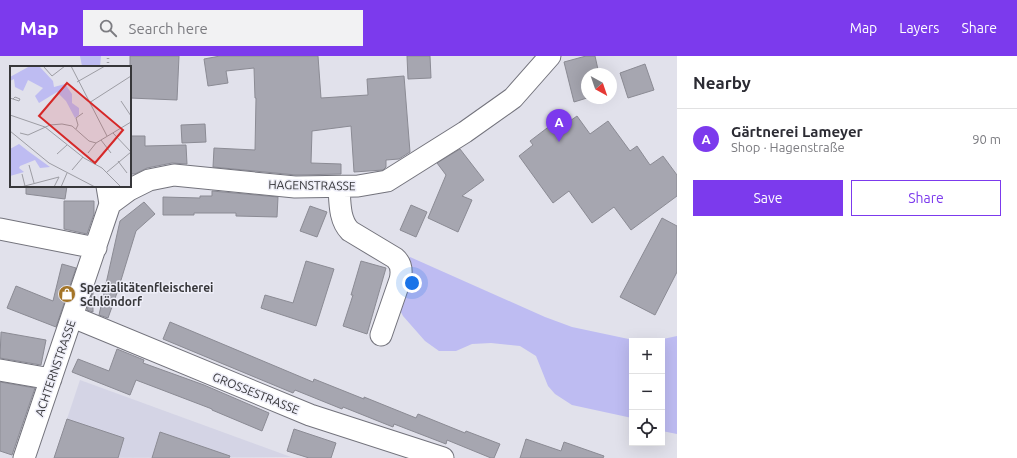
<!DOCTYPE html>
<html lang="en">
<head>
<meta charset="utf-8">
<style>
  body { margin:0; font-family:Ubuntu,sans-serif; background:#f2f2f3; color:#2b2b33 }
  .controls { position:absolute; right:12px; bottom:12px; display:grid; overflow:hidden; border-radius:0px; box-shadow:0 4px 16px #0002 }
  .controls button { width:36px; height:36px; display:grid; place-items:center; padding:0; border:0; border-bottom:1px solid #e1e1e2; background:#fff; color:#2b2b33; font:20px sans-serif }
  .compass { position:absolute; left:581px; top:12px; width:36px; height:36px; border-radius:50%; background:#fff; box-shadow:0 4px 16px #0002; rotate:140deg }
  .you { position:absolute; left:412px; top:227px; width:14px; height:14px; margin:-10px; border:3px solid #fff; border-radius:50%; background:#1a73e8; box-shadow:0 0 0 6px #1a73e833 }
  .badge { display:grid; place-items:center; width:26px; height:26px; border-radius:50%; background:#7c3aed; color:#fff; font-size:13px; font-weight:700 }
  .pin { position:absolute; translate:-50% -33px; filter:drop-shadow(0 1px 2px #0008) }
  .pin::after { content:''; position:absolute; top:21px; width:14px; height:12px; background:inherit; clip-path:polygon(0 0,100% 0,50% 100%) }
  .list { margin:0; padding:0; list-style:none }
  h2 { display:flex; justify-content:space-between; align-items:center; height:52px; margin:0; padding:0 16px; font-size:17px }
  h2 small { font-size:13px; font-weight:400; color:#7c7c81 }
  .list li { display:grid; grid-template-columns:26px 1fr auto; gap:12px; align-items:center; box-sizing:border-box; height:60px; padding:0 16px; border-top:1px solid #e1e1e2 }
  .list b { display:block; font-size:15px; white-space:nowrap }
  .list p { margin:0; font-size:13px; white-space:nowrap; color:#7c7c81 }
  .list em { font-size:13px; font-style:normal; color:#7c7c81 }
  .actions { display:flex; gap:8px; padding:12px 16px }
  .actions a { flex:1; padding:9px 0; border:1px solid #7c3aed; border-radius:0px; text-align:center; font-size:14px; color:#7c3aed }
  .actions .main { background:#7c3aed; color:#fff }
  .icon { flex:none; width:22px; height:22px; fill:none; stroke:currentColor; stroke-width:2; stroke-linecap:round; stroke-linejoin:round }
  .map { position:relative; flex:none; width:677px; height:402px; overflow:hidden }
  header { display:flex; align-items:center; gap:24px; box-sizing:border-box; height:56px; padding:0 20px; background:#7c3aed; color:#fff }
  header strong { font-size:19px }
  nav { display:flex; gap:22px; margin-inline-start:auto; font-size:14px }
  .search { width:280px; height:36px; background:#f2f2f3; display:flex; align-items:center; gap:10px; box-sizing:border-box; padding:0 14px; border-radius:0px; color:#7c7c81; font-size:15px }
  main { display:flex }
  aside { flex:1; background:#fff }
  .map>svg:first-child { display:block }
  .built { fill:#d4d4e5 }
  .green { fill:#bebcf2 }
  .building { fill:#a6a6b0; stroke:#8b8b94 }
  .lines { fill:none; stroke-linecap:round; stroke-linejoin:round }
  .minor-casing { stroke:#73737c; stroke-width:23 }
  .path { stroke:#9e9ea5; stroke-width:2.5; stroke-dasharray:1 3; stroke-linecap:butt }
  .minor { stroke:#fff; stroke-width:21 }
  .labels { text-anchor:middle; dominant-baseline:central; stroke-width:3; stroke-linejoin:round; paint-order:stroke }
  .street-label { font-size:12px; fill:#37373a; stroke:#eeeef8 }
  .poi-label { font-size:12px; font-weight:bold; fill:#37373a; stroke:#eeeef8; text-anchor:start }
  .inset-road { fill:none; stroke:#9d9da4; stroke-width:1 }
  .view { fill:#d62828; fill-opacity:0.15; stroke:#d62828; stroke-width:2 }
  .inset-edge { fill:none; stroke:#37373a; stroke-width:2 }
</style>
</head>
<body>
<header>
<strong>Map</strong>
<div class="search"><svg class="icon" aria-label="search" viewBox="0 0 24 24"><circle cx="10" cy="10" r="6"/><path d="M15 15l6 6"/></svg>Search here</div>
<nav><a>Map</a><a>Layers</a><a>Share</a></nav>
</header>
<main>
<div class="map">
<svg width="677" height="402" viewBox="0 0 677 402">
  <rect width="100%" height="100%" fill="#e1e1eb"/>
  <path class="built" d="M80,324l211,77 -237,1z"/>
  <path class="green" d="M80,0h21l-1,11 -18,-1z
    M410,201l135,60 27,10 66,14h-6v77l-60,-13 -17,-11 -7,-8 -12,-30 -16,-10 -29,-3 -19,1 -16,7h-17l-14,-10 -22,-25 -7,-14 5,-34z
    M677,280v98l-15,-3v-90h-8z"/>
  <path class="building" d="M130,0h49l-2,44 -47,-2z
    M220,0h98l3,42 47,-3 -1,-16 37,-3 6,76 -11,7 -13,1v7l-3,3 -29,2 -3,-46 -39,5 -1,32 30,1v10l-45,1 -83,-8 1,-19 41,2 1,-52h-1l-1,-30 -28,3 2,12 -20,3 -4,-27z
    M407,0h23l1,22 -23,1z
    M586,0h9l4,18h-12v24l-13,4 -10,-40z
    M645,8l9,26 -26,8 -8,-25z
    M577,60l13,18 18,-13 22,30 7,-5 13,19 13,-9 14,19v21l-46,34 -17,-23 -22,16 -23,-32 -16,12 -34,-47 14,-11 -3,-4 25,-19 5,6z
    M205,68l1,18 -24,1 -1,-18z
    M130,80h15v10l41,-1 1,19 -15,-1 -25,5 -12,6h-5z
    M460,93l24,31 -22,16 10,4 -14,32 -30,-14 18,-43 -9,-12z
    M26,130h41l-2,13 -39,-5z
    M212,135l66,6 -1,20 -41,-1v-3h-42v2h-31v-18l37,1v-2h12z
    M64,145h30v13l-7,20 -23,-5z
    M144,146l11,12 -19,17 -18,59 -10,28 -9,-3 21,-94z
    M411,149l16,7 -11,25 -16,-7z
    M310,150l17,6 -10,25 -17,-6z
    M662,162l15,8v46l-22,43 -35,-18z
    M306,205l28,8 -18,57 -55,-18 4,-13 28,8z
    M361,205l25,7 -19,66 -24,-8 10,-31h-2z
    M62,208l14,4 -20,59 -49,-19 9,-22 37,15z
    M93,234v22l-6,-2z
    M170,266l143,60 1,-3 50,20v-2l52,21 2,-4 47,19 1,-2 34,13 -6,14h-3l-44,-18 -1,4 -52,-20 -1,3 -50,-20 -1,2 -47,-19 -2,3 -130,-54z
    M1,276l45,8 -5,25 -41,-7z
    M117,293l27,11 -1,3 61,22 65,28 -7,18 -50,-21v-1l-76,-29 -6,15 -58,-23 6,-13 31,12z
    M0,326l35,6 -23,67 -12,-4z
    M67,363l57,19 -6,20h-64z
    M294,373l42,14 -5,15h-22l-22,-7z
    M160,376l70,24 -1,2h-77z
    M526,383l35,12 3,-9 40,14 -1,2h-83z"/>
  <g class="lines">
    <g class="minor-casing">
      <path id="minor" d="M339,131c1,15 0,33 11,44l45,27c7,6 7,14 5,22l-19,55
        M110,148l19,-14 20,-10 25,-5 121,12 63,-1 29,-5 78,-49 48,-34 37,-42
        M0,173l96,19
        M73,261l237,98 133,43
        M0,314l51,9
        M24,402l86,-254 -3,-18"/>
    </g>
    <path class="path" d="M108,11v-11"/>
    <use href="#minor" class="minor"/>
  </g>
  <defs>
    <g id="shop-disc" transform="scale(0.9)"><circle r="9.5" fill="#a47528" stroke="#eeeef8"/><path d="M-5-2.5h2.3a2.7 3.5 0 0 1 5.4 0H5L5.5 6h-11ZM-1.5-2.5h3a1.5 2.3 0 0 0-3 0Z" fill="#fff"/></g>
  </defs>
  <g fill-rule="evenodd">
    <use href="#shop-disc" x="67" y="238"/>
  </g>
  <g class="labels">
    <g class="street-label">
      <text transform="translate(312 129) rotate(1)">HAGENSTRASSE</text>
      <text transform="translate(55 312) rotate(-71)">ACHTERNSTRASSE</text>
      <text transform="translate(256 337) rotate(22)">GROSSESTRASSE</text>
    </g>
    <g class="poi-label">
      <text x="80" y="231">Spezialitätenfleischerei<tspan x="80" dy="14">Schlöndorf</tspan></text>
    </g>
  </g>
  <g transform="translate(10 10)">
    <rect width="121" height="121" fill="#e1e1eb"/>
    <path d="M20,0h9l14,15 1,6 11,-3 7,10v9l7,5v7l-4,3 -9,-17 -9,-9 -18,11 -4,-7 8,-8 -15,-8 -5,11 -8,-4 -1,-8 -4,2v-4zM9,78l9,7 22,16 -10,1 -5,-8 -15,6 -1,2 5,4 -14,4v-27z" fill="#bebcf2"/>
    <path class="inset-road" d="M61,0l36,70M34,1l8,9 13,-10M67,16l28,-16M0,32l9,3 1,-2 -5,-2 -2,2M111,35l10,15M79,37l42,-27M0,49l35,12 39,31 18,10 19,19M66,63l2,-4 -2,-7 7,-5M0,65l39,32 46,24M10,67l8,2 22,-10 12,-1 10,2 17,15 7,2M103,67l18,19M91,74l10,13M78,87l8,-10 35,-21M47,88l10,-9M108,95l9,12M19,99l5,18M62,104l11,-13M97,106l24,-20M12,108l3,12M11,121l38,-10 -5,10M51,121l6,-14"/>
    <path class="view" d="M57,17l56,47 -28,33 -56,-47z"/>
    <rect width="121" height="121" class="inset-edge"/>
  </g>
</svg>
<div class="controls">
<button>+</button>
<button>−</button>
<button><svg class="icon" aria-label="locate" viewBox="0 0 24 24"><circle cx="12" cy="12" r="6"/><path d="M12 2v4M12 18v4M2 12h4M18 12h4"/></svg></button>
</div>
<svg class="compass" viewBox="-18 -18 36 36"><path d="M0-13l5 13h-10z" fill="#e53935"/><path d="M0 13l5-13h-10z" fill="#7c7c81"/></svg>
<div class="you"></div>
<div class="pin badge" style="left:559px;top:86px">A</div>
</div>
<aside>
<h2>Nearby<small></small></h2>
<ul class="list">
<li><span class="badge">A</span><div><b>Gärtnerei Lameyer</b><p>Shop · Hagenstraße</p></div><em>90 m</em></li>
</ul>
<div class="actions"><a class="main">Save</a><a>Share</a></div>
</aside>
</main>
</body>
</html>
